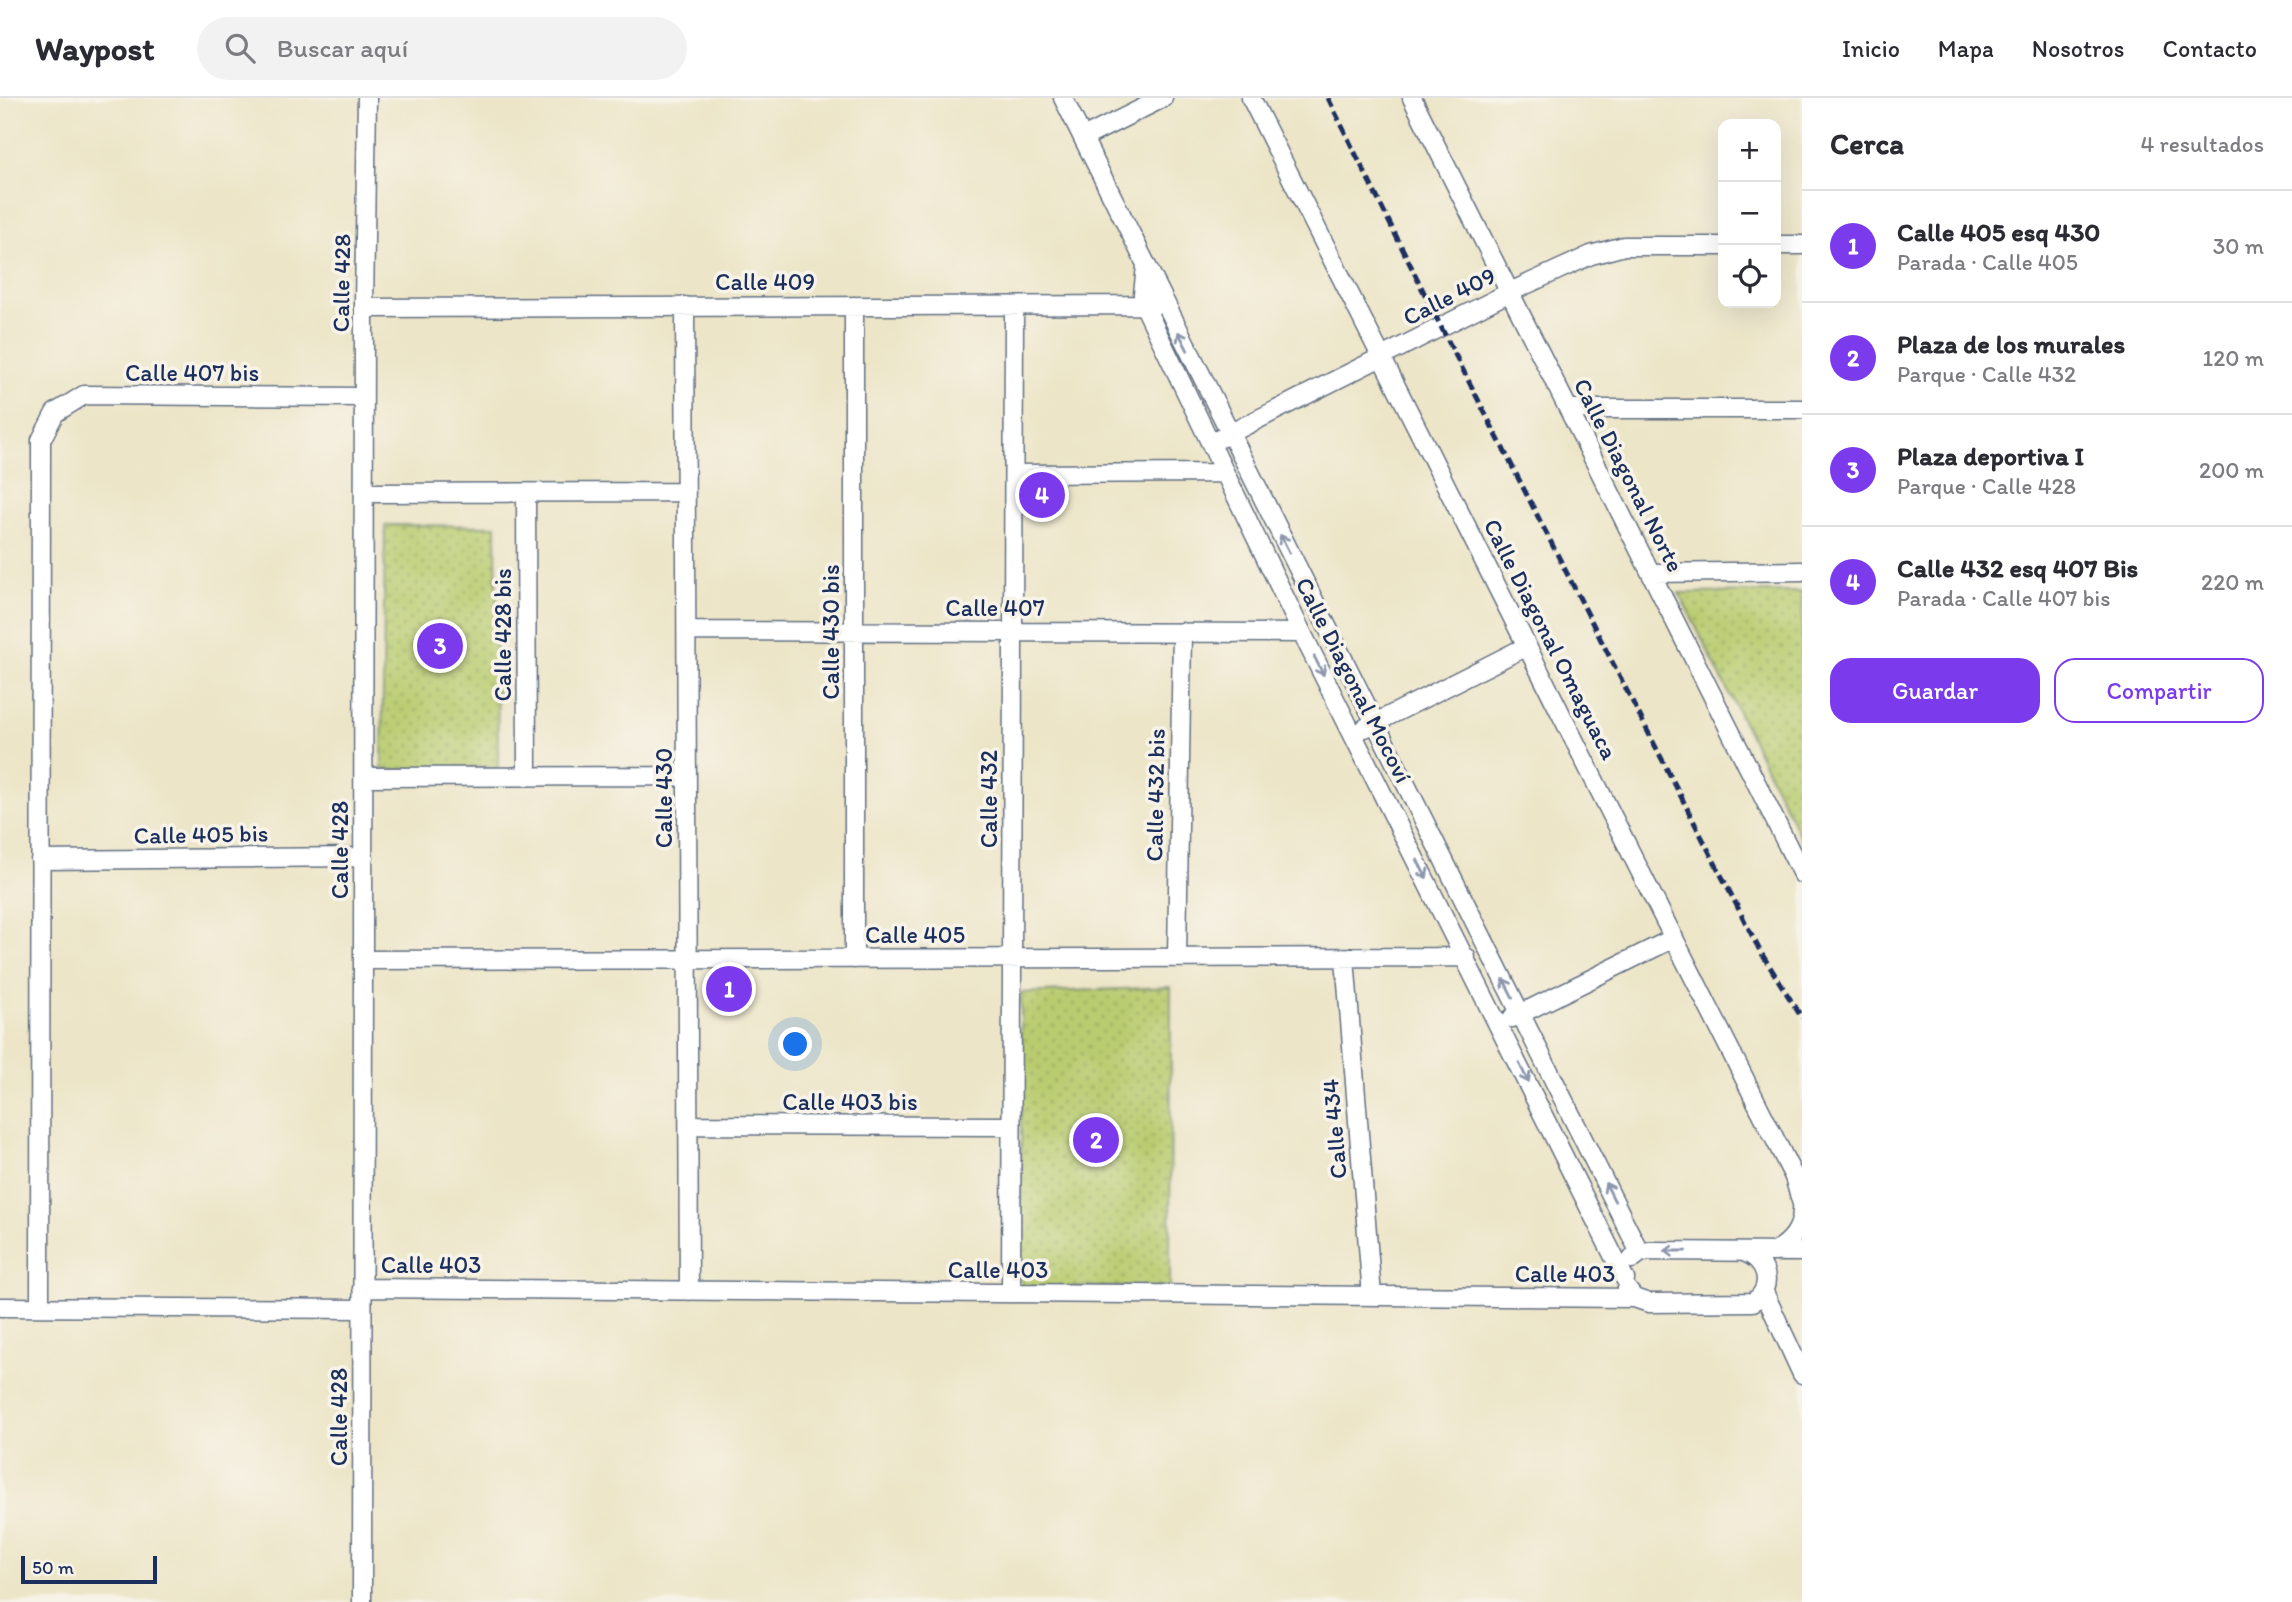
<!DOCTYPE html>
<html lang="es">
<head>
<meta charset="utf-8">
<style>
  body { margin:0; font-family:Itim,sans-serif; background:#f2f2f3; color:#2b2b33 }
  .controls { position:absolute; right:21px; top:21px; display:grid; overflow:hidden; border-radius:14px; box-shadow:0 7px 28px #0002 }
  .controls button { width:63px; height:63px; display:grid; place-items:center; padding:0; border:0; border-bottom:2px solid #e1e1e2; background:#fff; color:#2b2b33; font:35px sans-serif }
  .scale { position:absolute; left:21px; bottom:18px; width:136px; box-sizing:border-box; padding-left:7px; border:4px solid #1b2f5e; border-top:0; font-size:19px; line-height:24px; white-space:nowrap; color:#1b2f5e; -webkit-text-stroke:5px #f7f3e8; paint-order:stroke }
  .you { position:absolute; left:796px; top:947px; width:24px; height:24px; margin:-18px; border:5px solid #fff; border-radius:50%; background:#1a73e8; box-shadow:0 0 0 10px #1a73e833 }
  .badge { display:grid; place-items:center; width:46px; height:46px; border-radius:50%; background:#7c3aed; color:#fff; font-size:23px; font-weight:700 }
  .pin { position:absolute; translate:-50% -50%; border:4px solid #fff; box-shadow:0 2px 7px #0006 }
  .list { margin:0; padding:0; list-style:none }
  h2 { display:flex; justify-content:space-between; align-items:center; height:91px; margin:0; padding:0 28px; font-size:30px }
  h2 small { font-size:23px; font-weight:400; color:#7c7c81 }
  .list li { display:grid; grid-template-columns:46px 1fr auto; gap:21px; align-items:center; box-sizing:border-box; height:112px; padding:0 28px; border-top:2px solid #e1e1e2 }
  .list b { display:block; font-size:26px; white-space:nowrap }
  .list p { margin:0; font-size:23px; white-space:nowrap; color:#7c7c81 }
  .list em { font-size:23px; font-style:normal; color:#7c7c81 }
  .actions { display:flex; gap:14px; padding:21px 28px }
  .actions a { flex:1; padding:16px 0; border:2px solid #7c3aed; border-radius:21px; text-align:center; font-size:24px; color:#7c3aed }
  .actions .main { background:#7c3aed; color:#fff }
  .icon { flex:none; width:38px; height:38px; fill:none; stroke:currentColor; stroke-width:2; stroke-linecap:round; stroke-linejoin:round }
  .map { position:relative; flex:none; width:1802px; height:1504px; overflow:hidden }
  header { display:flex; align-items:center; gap:42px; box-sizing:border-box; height:98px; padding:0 35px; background:#fff; border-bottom:2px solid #e1e1e2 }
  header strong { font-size:33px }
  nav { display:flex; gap:38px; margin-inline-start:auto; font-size:24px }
  .search { width:490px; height:63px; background:#f2f2f3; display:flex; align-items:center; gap:18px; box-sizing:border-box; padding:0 24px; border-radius:38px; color:#7c7c81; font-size:26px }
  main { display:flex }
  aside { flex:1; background:#fff }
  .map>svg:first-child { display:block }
  .grass { fill:url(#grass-dots); stroke:#6a7e67; stroke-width:2 }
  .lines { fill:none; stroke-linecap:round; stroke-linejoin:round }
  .minor-casing { stroke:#646f83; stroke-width:21 }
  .minor { stroke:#fff; stroke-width:18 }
  .rail { stroke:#1b2f5e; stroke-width:5; stroke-dasharray:10 5; stroke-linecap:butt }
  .oneway { stroke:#8d97ae }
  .labels { text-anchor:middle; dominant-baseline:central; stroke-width:7; stroke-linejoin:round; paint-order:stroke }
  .street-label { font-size:24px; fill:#1b2f5e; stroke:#f7f3e8 }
</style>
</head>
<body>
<header>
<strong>Waypost</strong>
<div class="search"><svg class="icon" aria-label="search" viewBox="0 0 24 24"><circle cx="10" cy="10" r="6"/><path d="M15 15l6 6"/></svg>Buscar aquí</div>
<nav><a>Inicio</a><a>Mapa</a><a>Nosotros</a><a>Contacto</a></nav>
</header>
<main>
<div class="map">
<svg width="1802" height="1504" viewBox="0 0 1802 1504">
  <defs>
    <pattern id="grass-dots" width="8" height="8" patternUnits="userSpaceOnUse" patternTransform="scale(1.75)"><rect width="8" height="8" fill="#b9cc70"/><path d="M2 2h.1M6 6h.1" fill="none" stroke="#96a65f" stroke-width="1.8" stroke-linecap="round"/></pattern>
  </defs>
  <rect width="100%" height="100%" fill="#f7f3e8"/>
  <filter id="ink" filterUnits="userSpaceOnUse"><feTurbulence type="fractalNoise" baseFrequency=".0143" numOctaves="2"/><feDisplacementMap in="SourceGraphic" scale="14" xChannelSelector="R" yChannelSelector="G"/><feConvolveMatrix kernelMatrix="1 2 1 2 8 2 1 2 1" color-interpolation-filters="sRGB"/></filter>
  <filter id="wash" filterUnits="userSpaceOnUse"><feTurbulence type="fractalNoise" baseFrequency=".00686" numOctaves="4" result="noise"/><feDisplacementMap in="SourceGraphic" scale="28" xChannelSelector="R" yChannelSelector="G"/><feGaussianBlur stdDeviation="1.57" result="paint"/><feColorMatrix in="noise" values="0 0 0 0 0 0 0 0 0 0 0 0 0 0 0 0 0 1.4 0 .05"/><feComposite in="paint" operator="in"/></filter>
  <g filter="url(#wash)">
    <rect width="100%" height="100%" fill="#ece5c7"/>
    <path class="grass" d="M385,427l111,1 2,241 -116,3z
      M1802,494v248l-123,-247z
      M1171,889l-1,300h-149v-294z"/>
  </g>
  <g filter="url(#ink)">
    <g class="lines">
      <g class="minor-casing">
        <path id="minor" d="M1063,0l577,1155
          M1251,0l543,1079 8,27
          M1412,0l390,776
          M1083,40l80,-40
          M1776,147h26
          M1146,168l-3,28 1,11 158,328 323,646
          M685,208l4,985
          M364,210l791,-3
          M1569,311h233
          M1221,340l289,-146 81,-37 33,-9h99
          M1014,376l211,-1
          M364,395l322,-1
          M526,395l1,283
          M1651,475l151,-2
          M687,533l615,2
          M1365,630l162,-82
          M364,679l323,-1
          M40,762l324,-3
          M1177,860l5,-326
          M1345,860l27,338
          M854,861v-653
          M364,862l1102,-3
          M1512,920l162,-80
          M689,1027l322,1
          M1774,1154c18,-10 28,-23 28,-43
          M1632,1161l8,-6 9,-2 153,1
          M362,1190l1272,10
          M1627,1191l7,9 15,5 104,-1c22,-14 14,-44 -10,-50
          M1764,1194l38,82
          M1011,1195l3,-987
          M0,1209l362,2
          M40,1209l1,-867 14,-27 29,-18 280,2
          M362,1504l2,-1294 3,-210"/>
      </g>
      <use href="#minor" class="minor"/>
      <path class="rail" d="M1328,0l113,229 319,624 42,67"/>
    </g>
    <defs><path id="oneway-shaft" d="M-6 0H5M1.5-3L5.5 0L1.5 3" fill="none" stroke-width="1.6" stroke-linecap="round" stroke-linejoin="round" transform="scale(1.75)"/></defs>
    <g class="oneway">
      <use href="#oneway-shaft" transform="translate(1183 243) rotate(-117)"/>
      <use href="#oneway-shaft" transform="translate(1285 446) rotate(-117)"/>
      <use href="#oneway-shaft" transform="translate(1319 568) rotate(63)"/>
      <use href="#oneway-shaft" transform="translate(1422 771) rotate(63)"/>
      <use href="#oneway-shaft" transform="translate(1508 890) rotate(-117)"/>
      <use href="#oneway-shaft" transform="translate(1524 975) rotate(64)"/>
      <use href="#oneway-shaft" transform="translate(1610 1094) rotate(-117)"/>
      <use href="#oneway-shaft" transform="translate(1675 1153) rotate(-180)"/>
    </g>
  </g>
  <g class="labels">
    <g class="street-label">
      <text x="765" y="183">Calle 409</text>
      <text transform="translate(341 185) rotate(-89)">Calle 428</text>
      <text transform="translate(1449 198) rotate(-27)">Calle 409</text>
      <text x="192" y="274">Calle 407 bis</text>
      <text transform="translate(1629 377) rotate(63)">Calle Diagonal Norte</text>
      <text x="995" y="509">Calle 407</text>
      <text transform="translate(830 534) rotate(-90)">Calle 430 bis</text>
      <text transform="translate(502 537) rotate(-90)">Calle 428 bis</text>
      <text transform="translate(1551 541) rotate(63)">Calle Diagonal Omaguaca</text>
      <text transform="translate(1354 582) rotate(63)">Calle Diagonal Mocoví</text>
      <text transform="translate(1155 697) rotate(-89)">Calle 432 bis</text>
      <text transform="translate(663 700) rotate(-90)">Calle 430</text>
      <text transform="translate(988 701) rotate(-90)">Calle 432</text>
      <text transform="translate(201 736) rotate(-1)">Calle 405 bis</text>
      <text transform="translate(339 752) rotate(-90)">Calle 428</text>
      <text x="915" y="836">Calle 405</text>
      <text x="850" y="1003">Calle 403 bis</text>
      <text transform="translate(1334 1031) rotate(-95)">Calle 434</text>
      <text x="431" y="1166">Calle 403</text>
      <text x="998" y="1171">Calle 403</text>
      <text x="1565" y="1175">Calle 403</text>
      <text transform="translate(338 1319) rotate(-90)">Calle 428</text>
    </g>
  </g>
</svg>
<div class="controls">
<button>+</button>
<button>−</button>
<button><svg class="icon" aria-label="locate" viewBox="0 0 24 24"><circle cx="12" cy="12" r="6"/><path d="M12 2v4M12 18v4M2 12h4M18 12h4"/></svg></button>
</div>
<div class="scale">50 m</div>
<div class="you"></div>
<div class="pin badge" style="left:729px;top:891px">1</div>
<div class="pin badge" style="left:1096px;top:1042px">2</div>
<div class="pin badge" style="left:440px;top:548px">3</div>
<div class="pin badge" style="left:1042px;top:397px">4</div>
</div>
<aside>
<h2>Cerca<small>4 resultados</small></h2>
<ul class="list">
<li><span class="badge">1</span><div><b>Calle 405 esq 430</b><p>Parada · Calle 405</p></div><em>30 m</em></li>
<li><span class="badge">2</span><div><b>Plaza de los murales</b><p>Parque · Calle 432</p></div><em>120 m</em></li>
<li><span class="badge">3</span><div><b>Plaza deportiva I</b><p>Parque · Calle 428</p></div><em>200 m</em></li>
<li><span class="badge">4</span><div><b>Calle 432 esq 407 Bis</b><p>Parada · Calle 407 bis</p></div><em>220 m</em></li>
</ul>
<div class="actions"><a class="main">Guardar</a><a>Compartir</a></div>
</aside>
</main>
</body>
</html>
